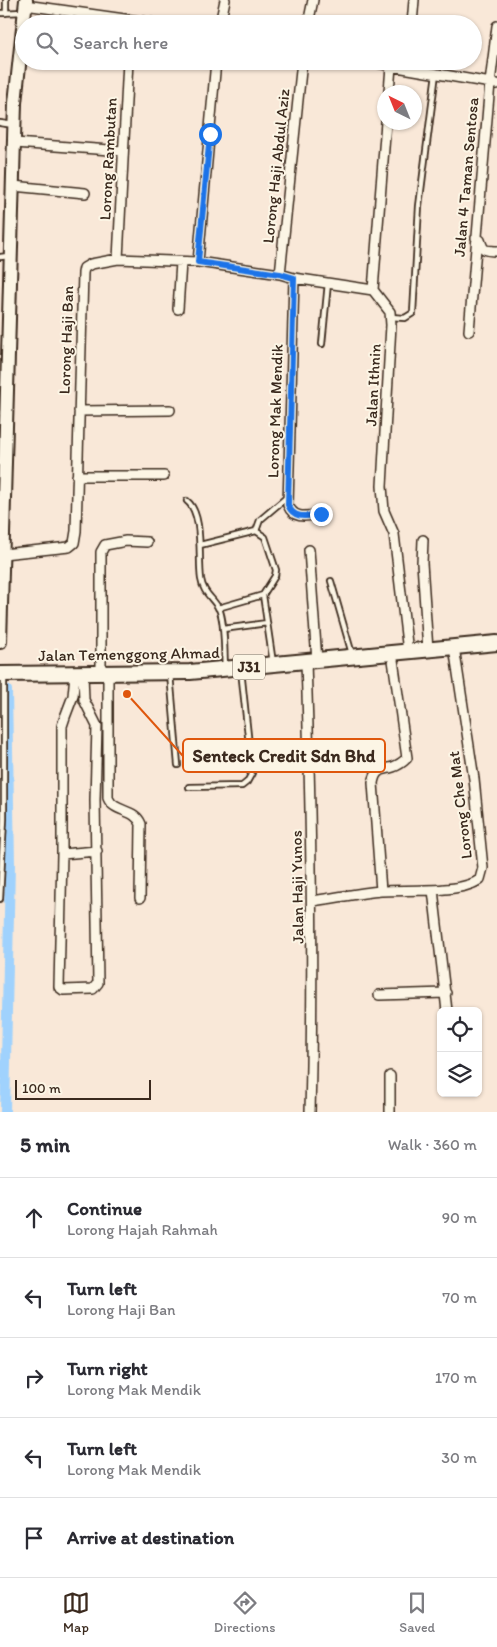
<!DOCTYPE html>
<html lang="en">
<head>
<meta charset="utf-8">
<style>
  body { margin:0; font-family:Itim,sans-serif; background:#f7f7f7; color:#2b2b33 }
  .controls { position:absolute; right:15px; bottom:15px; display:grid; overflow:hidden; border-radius:8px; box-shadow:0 1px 4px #0004 }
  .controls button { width:45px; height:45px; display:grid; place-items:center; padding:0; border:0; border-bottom:1px solid #e1e1e2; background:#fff; color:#2b2b33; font:25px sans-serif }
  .compass { position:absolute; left:377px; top:85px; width:45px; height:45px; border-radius:50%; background:#fff; box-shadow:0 1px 4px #0004; rotate:317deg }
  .scale { position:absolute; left:15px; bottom:12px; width:136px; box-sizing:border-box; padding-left:5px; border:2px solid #3b2a1e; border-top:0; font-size:14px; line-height:18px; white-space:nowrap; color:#3b2a1e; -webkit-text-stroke:4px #fcf5e5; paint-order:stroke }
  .stop { position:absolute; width:15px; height:15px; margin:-11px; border:4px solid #1a73e8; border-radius:50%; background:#fff }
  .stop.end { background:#1a73e8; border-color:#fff; box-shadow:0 1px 5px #0008 }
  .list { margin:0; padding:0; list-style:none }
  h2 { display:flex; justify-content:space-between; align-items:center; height:65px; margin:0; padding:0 20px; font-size:21px }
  h2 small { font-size:16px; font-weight:400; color:#7c7c81 }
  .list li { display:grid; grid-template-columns:32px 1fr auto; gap:15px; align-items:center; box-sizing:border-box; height:80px; padding:0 20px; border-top:1px solid #e1e1e2 }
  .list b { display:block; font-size:19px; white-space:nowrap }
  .list p { margin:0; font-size:16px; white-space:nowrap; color:#7c7c81 }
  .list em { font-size:16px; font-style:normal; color:#7c7c81 }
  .icon { flex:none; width:28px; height:28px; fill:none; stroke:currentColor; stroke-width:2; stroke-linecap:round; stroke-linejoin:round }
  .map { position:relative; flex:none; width:497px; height:1112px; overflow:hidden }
  .search { position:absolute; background:#fff; box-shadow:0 1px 4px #0004; left:15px; right:15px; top:15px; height:55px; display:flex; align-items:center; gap:12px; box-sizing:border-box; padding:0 18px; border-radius:28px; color:#7c7c81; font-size:19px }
  .sheet { height:465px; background:#fff }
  nav { display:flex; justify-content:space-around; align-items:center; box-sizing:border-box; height:70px; border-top:1px solid #e1e1e2; background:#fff; font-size:14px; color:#7c7c81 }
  nav a { display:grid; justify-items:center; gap:2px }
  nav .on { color:#3b2a1e }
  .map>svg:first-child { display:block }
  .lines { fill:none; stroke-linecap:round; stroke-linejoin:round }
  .canal { stroke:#a0d2fd; stroke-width:10 }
  .lane-casing { stroke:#3b2a1e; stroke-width:8 }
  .street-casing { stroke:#3b2a1e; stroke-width:12 }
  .secondary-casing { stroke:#3b2a1e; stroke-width:16 }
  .primary-casing { stroke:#3b2a1e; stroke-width:18 }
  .lane { stroke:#fcf5e5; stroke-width:4.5 }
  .street { stroke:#fcf5e5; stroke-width:9 }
  .secondary { stroke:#fcf5e5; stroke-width:12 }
  .primary { stroke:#fcf5e5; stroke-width:14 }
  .route { stroke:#1a73e8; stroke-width:6 }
  .labels { text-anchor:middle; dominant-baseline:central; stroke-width:4; stroke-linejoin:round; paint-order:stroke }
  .shield { fill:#fcf5e5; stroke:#75675a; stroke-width:1 }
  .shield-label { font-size:15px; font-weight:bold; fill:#3b2a1e }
  .street-label { font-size:16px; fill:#3b2a1e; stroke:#fcf5e5 }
  .leader { fill:none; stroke:#df570d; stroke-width:2 }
  .callout-dot { fill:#df570d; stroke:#fcf5e5; stroke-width:2 }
  .callout { fill:#fcf5e5; stroke:#df570d; stroke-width:2 }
  .callout-label { font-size:18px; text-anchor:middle; font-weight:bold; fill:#3b2a1e }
</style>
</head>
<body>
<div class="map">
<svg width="497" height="1112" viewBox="0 0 497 1112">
  <rect width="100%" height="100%" fill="#f9e8d8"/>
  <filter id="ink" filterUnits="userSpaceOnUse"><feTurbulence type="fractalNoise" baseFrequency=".02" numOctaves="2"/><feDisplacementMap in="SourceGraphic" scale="10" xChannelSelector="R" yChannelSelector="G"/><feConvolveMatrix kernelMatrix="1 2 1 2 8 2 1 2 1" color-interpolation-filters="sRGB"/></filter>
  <g filter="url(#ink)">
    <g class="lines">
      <path class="canal" d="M5,1112l5,-248 -3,-174"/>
      <g class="lane-casing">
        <path id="lane" d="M6,0v13
          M0,13l23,-1
          M0,123l14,2
          M0,257l9,-1
          M390,317l15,1 8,-5 6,-107 17,-133
          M322,344l6,-61
          M187,501c17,13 11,58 14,78 2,14 12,19 18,30 6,11 5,44 6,58
          M256,531l4,-11 27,-23
          M200,545l56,-14 9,6 11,33 -1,6 -12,19 -45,13
          M331,581l21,73
          M263,595l10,68
          M223,629l44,-6
          M170,674l8,91
          M189,787l53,-1 5,-4 5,-9 -11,-103
          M0,899l4,-80v-144"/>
      </g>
      <g class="street-casing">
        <path id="street" d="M25,5l135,19
          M220,24l5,-24
          M308,24l5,-24
          M412,24l2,-24
          M368,61l23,5 -2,26
          M391,66l106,18
          M386,122l-13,168 17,22 1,13 -9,161 2,25 10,23 14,118
          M15,143l108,8
          M13,186l72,7
          M476,238l4,2c4,12 4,10 17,11
          M118,259l10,-198
          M198,262l18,-201
          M280,274l22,-213
          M294,278l-6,227c6,15 19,11 33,9
          M178,309l3,-47
          M469,331l21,-248 7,-57
          M79,411l91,-1
          M77,476h87
          M423,540l-1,23 6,87
          M309,550l8,111
          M3,554l66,-7 5,-4 2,-12 7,-258 1,-5 7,-4 27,-5 80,3 82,12 14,4 79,12
          M306,662c5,150 8,300 4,450
          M75,674l-2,22 -8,21 -3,9v128l-3,133 4,3 30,-1 5,-6 -3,-183 2,-74 -13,-26 -1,-26
          M101,674v-122l4,-7 21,-4 21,1
          M108,674v124c6,15 27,10 33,26l-1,74
          M62,854l35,-3
          M433,890l14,121
          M381,891l-8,-108c3,-15 8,-12 20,-16 6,-2 10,-5 14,-9l-15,-105
          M312,901c23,-3 46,-8 69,-10 24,-2 82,3 99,-12l3,-11 -9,-89 -20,-132
          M379,995l67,-2
          M390,1112v-36"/>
      </g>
      <g class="secondary-casing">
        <path id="secondary" d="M0,642l15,-539 11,-103"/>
      </g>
      <g class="primary-casing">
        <path id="primary" d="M0,674l190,-2 307,-29"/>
      </g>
      <use href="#lane" class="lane"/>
      <use href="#street" class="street"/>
      <use href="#secondary" class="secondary"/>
      <use href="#primary" class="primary"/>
    </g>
  </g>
  <g class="lines" filter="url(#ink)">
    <path class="route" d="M210,134l-12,128 82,12 14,4 -6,227c6,15 19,11 33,9"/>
  </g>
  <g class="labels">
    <rect class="shield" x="233" y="654.5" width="32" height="25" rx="4"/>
    <g class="shield-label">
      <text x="249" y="667">J31</text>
    </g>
    <g class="street-label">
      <text transform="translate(108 159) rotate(-87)">Lorong Rambutan</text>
      <text transform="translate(276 166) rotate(-84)">Lorong Haji Abdul Aziz</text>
      <text transform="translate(466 177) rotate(-85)">Jalan 4 Taman Sentosa</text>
      <text transform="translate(66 340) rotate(-88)">Lorong Haji Ban</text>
      <text transform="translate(373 385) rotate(-87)">Jalan Ithnin</text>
      <text transform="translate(275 411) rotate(-88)">Lorong Mak Mendik</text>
      <text transform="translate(129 654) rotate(-1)">Jalan Temenggong Ahmad</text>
      <text transform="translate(460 805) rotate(-97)">Lorong Che Mat</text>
      <text transform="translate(297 887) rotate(-91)">Jalan Haji Yunos</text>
    </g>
  </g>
  <path class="leader" d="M127 694L183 756"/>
  <circle class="callout-dot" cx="127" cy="694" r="5"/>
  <rect class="callout" x="183" y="739" width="202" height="33" rx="5"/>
  <g class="callout-label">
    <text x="284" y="762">Senteck Credit Sdn Bhd</text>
  </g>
</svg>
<div class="controls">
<button><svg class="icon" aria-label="locate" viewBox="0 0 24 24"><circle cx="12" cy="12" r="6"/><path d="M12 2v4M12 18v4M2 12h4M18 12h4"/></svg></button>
<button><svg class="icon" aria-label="layers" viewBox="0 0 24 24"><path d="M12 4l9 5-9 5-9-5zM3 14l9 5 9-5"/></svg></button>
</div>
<svg class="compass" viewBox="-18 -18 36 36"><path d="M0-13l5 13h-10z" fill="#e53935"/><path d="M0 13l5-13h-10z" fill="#7c7c81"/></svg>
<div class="scale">100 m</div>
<div class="stop" style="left:210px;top:134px"></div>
<div class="stop end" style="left:321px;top:514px"></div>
<div class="search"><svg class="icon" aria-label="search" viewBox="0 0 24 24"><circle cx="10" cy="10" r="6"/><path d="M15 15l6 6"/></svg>Search here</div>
</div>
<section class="sheet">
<h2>5 min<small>Walk · 360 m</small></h2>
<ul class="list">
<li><svg class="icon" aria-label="ahead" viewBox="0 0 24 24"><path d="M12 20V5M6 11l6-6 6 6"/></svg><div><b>Continue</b><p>Lorong Hajah Rahmah</p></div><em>90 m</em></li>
<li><svg class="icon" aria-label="left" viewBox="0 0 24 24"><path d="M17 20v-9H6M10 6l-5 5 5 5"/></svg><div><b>Turn left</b><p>Lorong Haji Ban</p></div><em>70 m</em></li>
<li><svg class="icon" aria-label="right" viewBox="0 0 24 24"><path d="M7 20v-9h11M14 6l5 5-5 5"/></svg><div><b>Turn right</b><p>Lorong Mak Mendik</p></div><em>170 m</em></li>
<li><svg class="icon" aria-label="left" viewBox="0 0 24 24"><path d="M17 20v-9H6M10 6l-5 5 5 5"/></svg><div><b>Turn left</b><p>Lorong Mak Mendik</p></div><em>30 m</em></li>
<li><svg class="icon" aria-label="arrive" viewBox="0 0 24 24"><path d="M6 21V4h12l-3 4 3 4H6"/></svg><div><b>Arrive at destination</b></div></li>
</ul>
</section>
<nav>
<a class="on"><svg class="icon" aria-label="map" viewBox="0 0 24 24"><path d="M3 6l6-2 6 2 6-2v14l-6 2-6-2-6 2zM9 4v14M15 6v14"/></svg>Map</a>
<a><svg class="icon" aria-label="directions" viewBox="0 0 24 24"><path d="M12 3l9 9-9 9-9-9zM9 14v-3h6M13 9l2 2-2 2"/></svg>Directions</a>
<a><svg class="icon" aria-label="saved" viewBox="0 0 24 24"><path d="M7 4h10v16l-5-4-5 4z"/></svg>Saved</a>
</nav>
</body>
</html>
